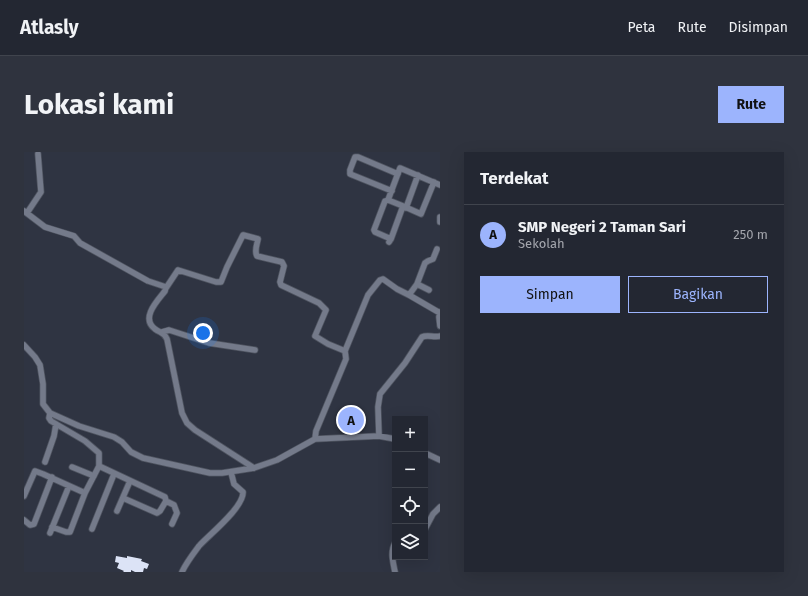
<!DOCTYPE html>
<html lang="id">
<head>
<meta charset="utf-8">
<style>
  body { margin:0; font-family:"Fira Sans",sans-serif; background:#2f333e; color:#f1f3f6 }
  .controls { position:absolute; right:12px; bottom:12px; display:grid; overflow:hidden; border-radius:0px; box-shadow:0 4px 16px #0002 }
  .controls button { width:36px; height:36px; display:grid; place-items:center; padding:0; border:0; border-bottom:1px solid #40444d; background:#232732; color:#f1f3f6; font:20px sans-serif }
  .you { position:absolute; left:179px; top:181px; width:14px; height:14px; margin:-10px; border:3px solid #fff; border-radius:50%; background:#1a73e8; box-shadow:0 0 0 6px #1a73e833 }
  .badge { display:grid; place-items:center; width:26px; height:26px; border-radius:50%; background:#9cb4fd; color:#111; font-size:13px; font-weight:700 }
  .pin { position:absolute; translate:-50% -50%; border:2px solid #fff; box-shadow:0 1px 4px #0006 }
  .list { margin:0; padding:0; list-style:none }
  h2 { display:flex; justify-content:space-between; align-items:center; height:52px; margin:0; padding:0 16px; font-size:17px }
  h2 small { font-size:13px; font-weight:400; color:#a3a5ac }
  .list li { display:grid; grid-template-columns:26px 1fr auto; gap:12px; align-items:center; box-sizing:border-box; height:60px; padding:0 16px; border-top:1px solid #40444d }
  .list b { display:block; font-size:15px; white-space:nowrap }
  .list p { margin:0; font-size:13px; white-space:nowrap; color:#a3a5ac }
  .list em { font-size:13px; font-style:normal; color:#a3a5ac }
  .actions { display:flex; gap:8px; padding:12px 16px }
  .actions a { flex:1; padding:9px 0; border:1px solid #9cb4fd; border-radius:0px; text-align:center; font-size:14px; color:#9cb4fd }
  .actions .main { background:#9cb4fd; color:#111 }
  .icon { flex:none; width:22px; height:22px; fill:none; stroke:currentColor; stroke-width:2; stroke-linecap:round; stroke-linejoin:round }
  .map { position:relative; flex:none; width:416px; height:420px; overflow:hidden; border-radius:0px }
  header { display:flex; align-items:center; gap:24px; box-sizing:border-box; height:56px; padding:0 20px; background:#232732; border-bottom:1px solid #40444d }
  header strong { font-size:19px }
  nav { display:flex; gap:22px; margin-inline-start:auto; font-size:14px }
  .intro { display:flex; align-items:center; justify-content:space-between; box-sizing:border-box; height:96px; padding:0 24px }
  h1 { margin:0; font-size:28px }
  .button { padding:10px 18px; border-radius:0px; background:#9cb4fd; color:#111; font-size:14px; font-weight:700 }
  main { display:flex; gap:24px; padding:0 24px }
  aside { flex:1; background:#232732; border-radius:0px; box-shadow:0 4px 16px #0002 }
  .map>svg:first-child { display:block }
  .building { fill:#dce3f6 }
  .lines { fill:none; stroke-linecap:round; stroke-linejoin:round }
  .minor-casing { stroke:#4f5460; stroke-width:7 }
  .minor { stroke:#747a8a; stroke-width:5.5 }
</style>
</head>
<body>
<header>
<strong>Atlasly</strong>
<nav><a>Peta</a><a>Rute</a><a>Disimpan</a></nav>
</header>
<div class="intro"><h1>Lokasi kami</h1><a class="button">Rute</a></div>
<main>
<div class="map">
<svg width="416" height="420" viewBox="0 0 416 420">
  <rect width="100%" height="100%" fill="#2f3442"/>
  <path class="building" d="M92,404l11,2v-2l15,3 -1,2 8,3 -2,5 -3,-1 -1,4h-8l-4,-2v2h-8l1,-1 -7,-3 2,-5 -4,-1z"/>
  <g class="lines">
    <g class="minor-casing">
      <path id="minor" d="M368,39l-42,-17v-4l5,-13h3l40,17
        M364,48l15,6 -12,33
        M379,54l18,8 13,-32
        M382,56l12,-33
        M0,59l21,16 29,9 6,7 68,38 18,6 -1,4c-7,9 -25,27 -10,38 5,4 9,3 12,10l15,74 5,10 8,7 59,38
        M3,61l14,-21 -3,-38
        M416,65v5
        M365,90l2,-3 -16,-7 -1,-2 11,-29 3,-1 12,-32 40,17
        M393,132l12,6
        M142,136l12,-18 38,12h5l6,-15 16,-32 15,4c-1,6 -4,12 -1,17l25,6 2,4 -4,16 1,3 38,18 7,7 -11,26 13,8 17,7
        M385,143l31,18
        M416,160l-1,5 1,9
        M138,180l7,-2 40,13 46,7
        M0,193l11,12 5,8 3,19v20l7,9 29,13 35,11 8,5 9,10 12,6 67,15h12l32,-5 23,-8 38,-21 64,-3 16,3
        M26,261l-1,5 2,3 34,20 14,12v13
        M355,284l-1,-29 2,-13 25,-31 17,-26c6,-3 12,1 18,-1
        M291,287l1,-8 30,-72 -1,-8 23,-56 12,-15 3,-1 14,10 12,6 8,-11 8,-21 3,-2 5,-2 4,-10
        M401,301l15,7
        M21,310l9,-26 2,-12
        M48,315l22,9
        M0,344l11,-25 8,3 42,19
        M99,346l34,15 3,-2 6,-10
        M93,359l13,-30
        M0,368l6,5 4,-1 18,-47
        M28,375l14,5h4l15,-39 14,-27 66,31 1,4 8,4 3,8 -5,11
        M68,377l22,-55
        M401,377l8,-15 7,-7
        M26,381l19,-47
        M371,391c-5,9 -2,19 0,29
        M158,420c4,-9 11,-18 17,-26 10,-11 45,-39 44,-54l-9,-8 -3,-12"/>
    </g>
    <use href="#minor" class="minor"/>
  </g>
</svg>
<div class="controls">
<button>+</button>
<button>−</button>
<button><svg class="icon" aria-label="locate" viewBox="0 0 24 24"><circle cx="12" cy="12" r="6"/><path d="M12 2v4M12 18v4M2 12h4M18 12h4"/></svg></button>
<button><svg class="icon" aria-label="layers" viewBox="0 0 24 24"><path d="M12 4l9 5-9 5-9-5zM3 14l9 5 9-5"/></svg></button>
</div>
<div class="you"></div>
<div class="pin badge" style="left:327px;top:268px">A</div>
</div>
<aside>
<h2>Terdekat<small></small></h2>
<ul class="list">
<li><span class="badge">A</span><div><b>SMP Negeri 2 Taman Sari</b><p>Sekolah</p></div><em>250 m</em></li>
</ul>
<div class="actions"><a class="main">Simpan</a><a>Bagikan</a></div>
</aside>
</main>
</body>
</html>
